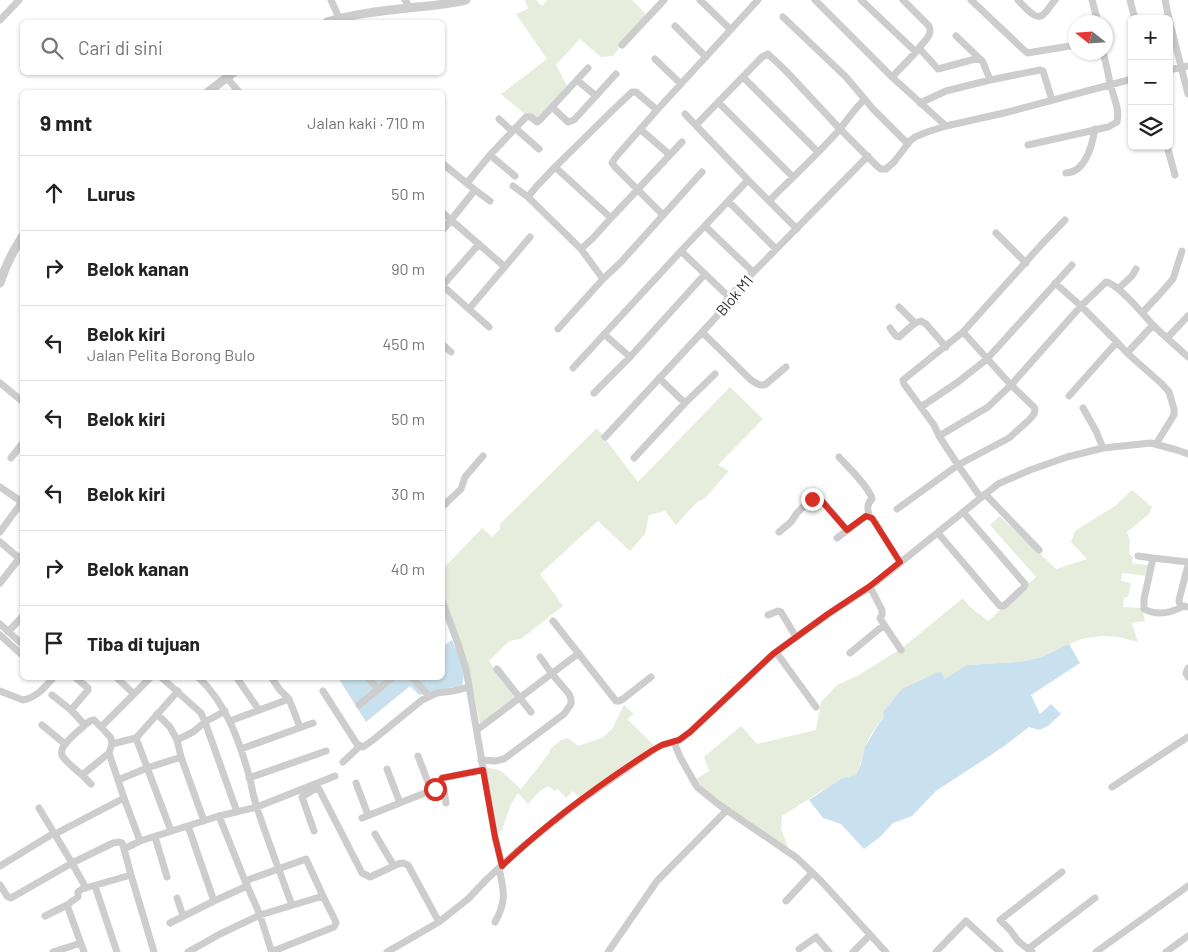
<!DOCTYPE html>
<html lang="id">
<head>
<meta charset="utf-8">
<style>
  body { margin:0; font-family:Barlow,sans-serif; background:#f2f2f2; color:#222 }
  .controls { position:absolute; right:15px; top:15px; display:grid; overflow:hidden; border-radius:8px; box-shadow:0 1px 4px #0004 }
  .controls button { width:45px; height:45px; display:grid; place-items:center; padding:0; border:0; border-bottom:1px solid #e0e0e0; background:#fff; color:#222; font:25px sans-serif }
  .compass { position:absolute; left:1068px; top:15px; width:45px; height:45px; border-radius:50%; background:#fff; box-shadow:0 1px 4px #0004; rotate:287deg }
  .stop { position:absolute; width:15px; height:15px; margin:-11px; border:4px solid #d93025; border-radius:50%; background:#fff }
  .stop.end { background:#d93025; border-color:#fff; box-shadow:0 1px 5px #0008 }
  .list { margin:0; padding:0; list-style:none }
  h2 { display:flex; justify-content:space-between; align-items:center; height:65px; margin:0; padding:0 20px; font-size:21px }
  h2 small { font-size:16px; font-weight:400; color:#767676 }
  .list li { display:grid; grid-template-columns:32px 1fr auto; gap:15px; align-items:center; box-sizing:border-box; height:75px; padding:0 20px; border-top:1px solid #e0e0e0 }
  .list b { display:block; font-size:19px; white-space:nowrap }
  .list p { margin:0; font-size:16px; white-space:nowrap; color:#767676 }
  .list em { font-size:16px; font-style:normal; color:#767676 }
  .icon { flex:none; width:28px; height:28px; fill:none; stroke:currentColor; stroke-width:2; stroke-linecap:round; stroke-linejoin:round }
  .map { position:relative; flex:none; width:1188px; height:952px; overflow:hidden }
  .search { position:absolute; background:#fff; box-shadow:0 1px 4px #0004; left:20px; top:20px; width:425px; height:55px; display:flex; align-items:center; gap:12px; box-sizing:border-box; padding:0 18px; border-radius:8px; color:#767676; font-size:19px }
  .panel { position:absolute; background:#fff; box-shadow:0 1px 4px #0004; left:20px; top:90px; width:425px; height:590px; border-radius:8px }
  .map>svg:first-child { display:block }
  .green { fill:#e6eddd }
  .water { fill:#c9e0ee }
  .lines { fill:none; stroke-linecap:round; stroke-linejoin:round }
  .minor { stroke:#cdcdcd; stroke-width:7 }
  .tertiary { stroke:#cdcdcd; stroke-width:9 }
  .route { stroke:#d93025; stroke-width:6 }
  .labels { text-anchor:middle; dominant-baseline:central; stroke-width:5; stroke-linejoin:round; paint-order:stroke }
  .street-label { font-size:15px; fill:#303030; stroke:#fff }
</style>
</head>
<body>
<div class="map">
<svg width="1188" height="952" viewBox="0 0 1188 952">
  <rect width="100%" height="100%" fill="#fff"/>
  <path class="green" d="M525,0h11l6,6 5,-6h85l14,14 -33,42 -12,1 -21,-18 -24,26 12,23 -31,36 -36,-30 46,-35 -31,-45 12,-5z
    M730,387l33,32 -45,46 11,6 -25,28 -7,3 -21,23 -11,-14 -16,4 -4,19 -15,17 -32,-30 -58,53 23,32 -42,33 -12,2 -20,20 26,37 -35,26 -8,-38 -29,-96 -1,-20 40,-42 10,9 8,-8v-5l97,-96 41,54z
    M1132,490l20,17 -3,7 -22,18 3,9 -1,13 4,3 -1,6 20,3 -4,10 -26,-3 -1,8 10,2 -3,14 -4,1 -1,9 19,1 3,13 -13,2 6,19 -19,-5 -17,-1 -21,3 -39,18 -22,5 -54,3 -21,14 -4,-8 -57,46c-6,7 -17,22 -19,31 -3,10 -4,16 -9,27l-14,3 -60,38 -1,13 10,26 -84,-60 -11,-16 13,-8 -5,-14 37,-31 16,18 59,-14 5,-28 16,-17 22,-10 43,-27 61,-50 6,8 19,15 48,-44 -46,-52 9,-9 26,23 31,30 31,-10 -16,-17 4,-11 40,-25z
    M624,705l10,9 -7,5 27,26 -75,52 -6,-6 -7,7 -8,-9 -3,2 -7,-5 -9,6 -11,12 -10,-11 -7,11 -9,26 -4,2 -12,-65 15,4 20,18 29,-37 -1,-2 12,-10 7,-2 10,8 24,-8 10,-9z"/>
  <path class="water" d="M452,640c6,12 15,31 10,45l-43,10 -9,-9 -44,36 -27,-43 1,-1h102l1,-32z
    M1069,644l11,19 -49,32 9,19 11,-10 10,10 -13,12 -9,4 -10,-3 -26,20 -67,44 -24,25 -19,7 -13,14 -16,12 -23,-25 -18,-6 -14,-18 33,-22 14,-3 5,-11 4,-17 13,-22 6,-8 -1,-5 19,-23 39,-18 4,8 21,-14 54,-3 22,-5z"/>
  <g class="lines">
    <path class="minor" d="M331,0l8,18
      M405,0l5,8
      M700,0l30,29
      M815,0l77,77 54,49
      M861,0l55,52 -24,25
      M903,0l26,26c4,9 -5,15 -10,22l19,21 41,-11 4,4 7,18
      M971,0l54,51 3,2 5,-1 43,-7
      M1018,0c5,5 16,19 23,16 6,-3 10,-12 14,-16
      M1092,0l6,22
      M1130,0l5,19
      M1165,0l4,19
      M783,17l63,60 27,32 35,35
      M1169,19l19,75
      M0,20l19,-20
      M675,26l31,31
      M956,36l23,22
      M622,45l42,-45
      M655,59l26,25
      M1169,70l19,-4
      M743,77l75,75
      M227,78l12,14
      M577,80l19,16
      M719,103l74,74
      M920,103l26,-12 44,-11 50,-10 3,1 9,29
      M552,107l16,15 6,-2 42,-46
      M657,110l-42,48 -3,5 3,4 48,48
      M685,114l63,66 49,49
      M499,119l13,12
      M696,125l66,-68 6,-3 17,16 55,59 38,38 3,2h5l8,-7 16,-21 5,-4 12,-5 19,-6 58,-13 128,-34
      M515,128l24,21
      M640,129l30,26
      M1028,145l80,-18 9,-5c3,-13 -4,-26 -7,-39 -2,-10 -4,-20 -7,-31
      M1167,146l8,29
      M490,155l25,21
      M442,163l33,27
      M555,167l-19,20 -8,10 53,52 22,30
      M1066,173c20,-1 26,-28 29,-44
      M467,183l23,-28 36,-38h5l6,5 3,-2 48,-52
      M513,186l15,11
      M490,201l-15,-11 -24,30 54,47
      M728,201l48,48
      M769,201c24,-24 49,-47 71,-72 8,-10 15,-21 25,-30
      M442,212l9,8 -9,11
      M611,218l71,-76
      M705,226l48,46
      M996,233l30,30
      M581,249l12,-11 18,-20 -56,-51 58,-57 19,-18h4l21,18 101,-110
      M681,251l48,46
      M1055,283l26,23 36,36 10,11 35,31 7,8 5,17v6l-18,29
      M442,285l47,42
      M443,285l36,-41
      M1118,289l14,-13 4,-7
      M899,307l16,16 6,-2 5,3 20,23
      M469,309l61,-72
      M1142,313l17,-18 14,-16 9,-28
      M890,328l6,8 3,1 16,-14
      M558,329l45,-50 18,-17 81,-90
      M702,332l49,48c5,3 9,7 15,4l20,-17
      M1167,338l21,-22
      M442,344l9,8
      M1127,353l26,-28
      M630,357l75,-83
      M573,368l108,-117 67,-71
      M0,383l22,18
      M594,393l36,-36 -26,-23
      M1069,396l48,-54
      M685,403l30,-29
      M921,407l37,-25 29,-23 85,-94
      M1083,408l13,23 7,17
      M939,436l49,-29 23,-22 70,-79 25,-24c11,1 38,33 46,42 12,12 24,22 36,33
      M605,437l112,-121 12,-19 139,-141
      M839,457c9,10 31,31 33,42 -6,5 -5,11 -2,18
      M11,458l11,-14
      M634,458l51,-55 -26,-25
      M0,487l19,13 1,3 -1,3 -19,26
      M985,494l54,56
      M981,498l-23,-33 -19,-29 -5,-11 -30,-41 -1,-4 60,-48 78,-87 24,-25
      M442,507l19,-18 4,-12 18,-21
      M897,509l61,-44 51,-27 21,-19 4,-5 1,-5 -1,-2 -23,-22 -48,-53
      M779,532l12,-10 6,-9 8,-8 7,-6 4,-1 7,4 24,28
      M938,533l62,73h3l3,-2 18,-17 1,-3 -62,-72
      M837,538l29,-22 7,3 27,44
      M0,542l20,17
      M1138,556l15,2 35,4
      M1153,558l-9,41v10c13,7 27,4 40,-3
      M0,583l22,-28
      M870,587l12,23v5l-2,3 1,2 20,30
      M442,600l16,44 8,25 29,168 7,29
      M1188,607c-5,-1 -9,-1 -9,-7l9,-35
      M768,615l10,-4 3,1 15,25
      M553,621l63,80h3l4,-2 28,-22
      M0,624l22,20
      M8,632l14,-15
      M0,635l22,20
      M776,652l40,55
      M850,653l34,-28
      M1188,668l-2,5 2,4
      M497,669l34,43
      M117,678l17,16
      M162,678l39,35 4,9 -12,10 -16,8 4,17 23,64
      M199,678c28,26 41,65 51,101 2,10 4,20 7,29 11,33 23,65 35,97
      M237,678l22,32
      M368,678l10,11
      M413,678l16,18
      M0,691l23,9c13,-2 22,-13 30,-22
      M323,691l34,53 6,3 10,-7 49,-40 15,-7 16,-2 16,-4
      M52,695l19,15 14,15 5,-4 4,-1 7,7 49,-49
      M289,699l11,28
      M359,705l33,-27
      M71,710l17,-20v-2l-12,-10
      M225,711l-20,11 32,90
      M157,714l13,13 7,13
      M230,721l59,-22 -10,-10 -7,-11
      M42,725l23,19
      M85,725c-6,6 -27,21 -23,30 3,7 15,15 20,20l27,-22 3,-9 -1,-6 -10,-11
      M477,730l102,-77
      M674,742l6,15 17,30 21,17 79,54 24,23 65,71
      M112,744l24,-6
      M241,749l72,-26
      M109,753l15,45 16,43
      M418,756l13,34
      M481,760l14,1 9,-2 60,-45 7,-10v-5l-2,-5 -17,-20 -12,-17
      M343,762l17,-16
      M387,769l13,34
      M82,775l9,9
      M249,778l77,-27
      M442,778l4,25
      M118,780l29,-12 34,-11
      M356,783l12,32
      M1112,787l76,-50
      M39,808l33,55 14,25
      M362,818l73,-29 7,-11 41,-8
      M188,826l26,75 33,-15
      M171,831l-35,-93 42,-47
      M314,831l-12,-34 11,-7 6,-1 43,84 8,4 28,-13 5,-1 5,2 31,57
      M55,834l69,-36
      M375,834l19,32
      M155,837l12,40
      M0,866l54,-33
      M245,881l61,-22 17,37
      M0,885l7,11 4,2 61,-35 41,-20 6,-1 3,1 2,6
      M95,886l22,66
      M177,898l6,18
      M786,901l26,-28
      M67,905l17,47
      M45,916l22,-11 11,-8v-5l4,-3 49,-14
      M495,922c12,-21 9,-31 4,-54
      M170,923l44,-22
      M799,949l17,-12 13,15
      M1028,949l67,-51
      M53,952l28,-9
      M154,952l-23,-77 -7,-26 16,-8 79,-25 38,-9 78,-31
      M188,952l32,-18 40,-19 63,-19 12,24 1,3 -2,4 -33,13 -25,10h-5l-11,-35 -15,-34 -26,-65
      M387,952l52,-30 29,-23 18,-19 30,-28 53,-43 84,-59 9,-5 17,-5 11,-8 83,-78 55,-40 42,-27 128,-103 32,-14 37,-13 36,-9 48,-5 26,7 11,4
      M608,952l49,-71 70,-71
      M853,952l17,-17
      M936,952l30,-31 34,31
      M1032,952l-14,-11 -8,-11 -10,-10 62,-48
      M1096,952l92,-66
      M1166,952l22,-16"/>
    <path class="tertiary" d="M327,22c26,-8 53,-11 81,-14 19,-2 39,-3 58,-8
      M208,92l26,-20
      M0,283c5,-16 13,-32 22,-46"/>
  </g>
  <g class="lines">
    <path class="route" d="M435,789l7,-11 41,-8 12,67 7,29c46,-44 98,-82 151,-116l9,-5 17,-5 11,-8 83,-78 55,-40 42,-28 30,-24 -28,-44 -6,-2 -19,14 -27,-31 -2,-1 -6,1"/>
  </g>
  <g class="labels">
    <g class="street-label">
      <text transform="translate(734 295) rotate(-50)">Blok M1</text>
    </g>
  </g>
</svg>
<div class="controls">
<button>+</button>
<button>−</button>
<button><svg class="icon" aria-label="layers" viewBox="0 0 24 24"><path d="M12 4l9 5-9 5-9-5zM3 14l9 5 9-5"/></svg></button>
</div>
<svg class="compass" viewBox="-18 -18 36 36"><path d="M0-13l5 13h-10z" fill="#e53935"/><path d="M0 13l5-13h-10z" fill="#767676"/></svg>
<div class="stop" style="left:435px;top:789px"></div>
<div class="stop end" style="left:812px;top:499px"></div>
<div class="search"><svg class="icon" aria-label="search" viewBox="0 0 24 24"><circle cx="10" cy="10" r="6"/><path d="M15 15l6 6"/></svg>Cari di sini</div>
<section class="panel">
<h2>9 mnt<small>Jalan kaki · 710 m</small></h2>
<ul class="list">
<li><svg class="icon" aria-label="ahead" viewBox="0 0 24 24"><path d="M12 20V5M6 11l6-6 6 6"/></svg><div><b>Lurus</b></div><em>50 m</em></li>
<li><svg class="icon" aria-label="right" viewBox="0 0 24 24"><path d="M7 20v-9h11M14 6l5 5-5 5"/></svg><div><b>Belok kanan</b></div><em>90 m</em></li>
<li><svg class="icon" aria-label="left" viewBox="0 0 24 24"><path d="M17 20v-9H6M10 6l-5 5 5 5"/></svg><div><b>Belok kiri</b><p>Jalan Pelita Borong Bulo</p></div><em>450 m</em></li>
<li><svg class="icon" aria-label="left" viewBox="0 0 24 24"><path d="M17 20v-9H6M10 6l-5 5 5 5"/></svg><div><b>Belok kiri</b></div><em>50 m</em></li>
<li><svg class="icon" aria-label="left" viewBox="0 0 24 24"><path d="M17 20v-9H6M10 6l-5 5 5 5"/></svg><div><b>Belok kiri</b></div><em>30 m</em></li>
<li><svg class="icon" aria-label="right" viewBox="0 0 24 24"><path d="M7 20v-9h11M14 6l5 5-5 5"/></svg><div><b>Belok kanan</b></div><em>40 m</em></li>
<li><svg class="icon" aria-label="arrive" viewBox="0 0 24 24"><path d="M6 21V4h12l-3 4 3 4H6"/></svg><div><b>Tiba di tujuan</b></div></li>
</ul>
</section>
</div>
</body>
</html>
